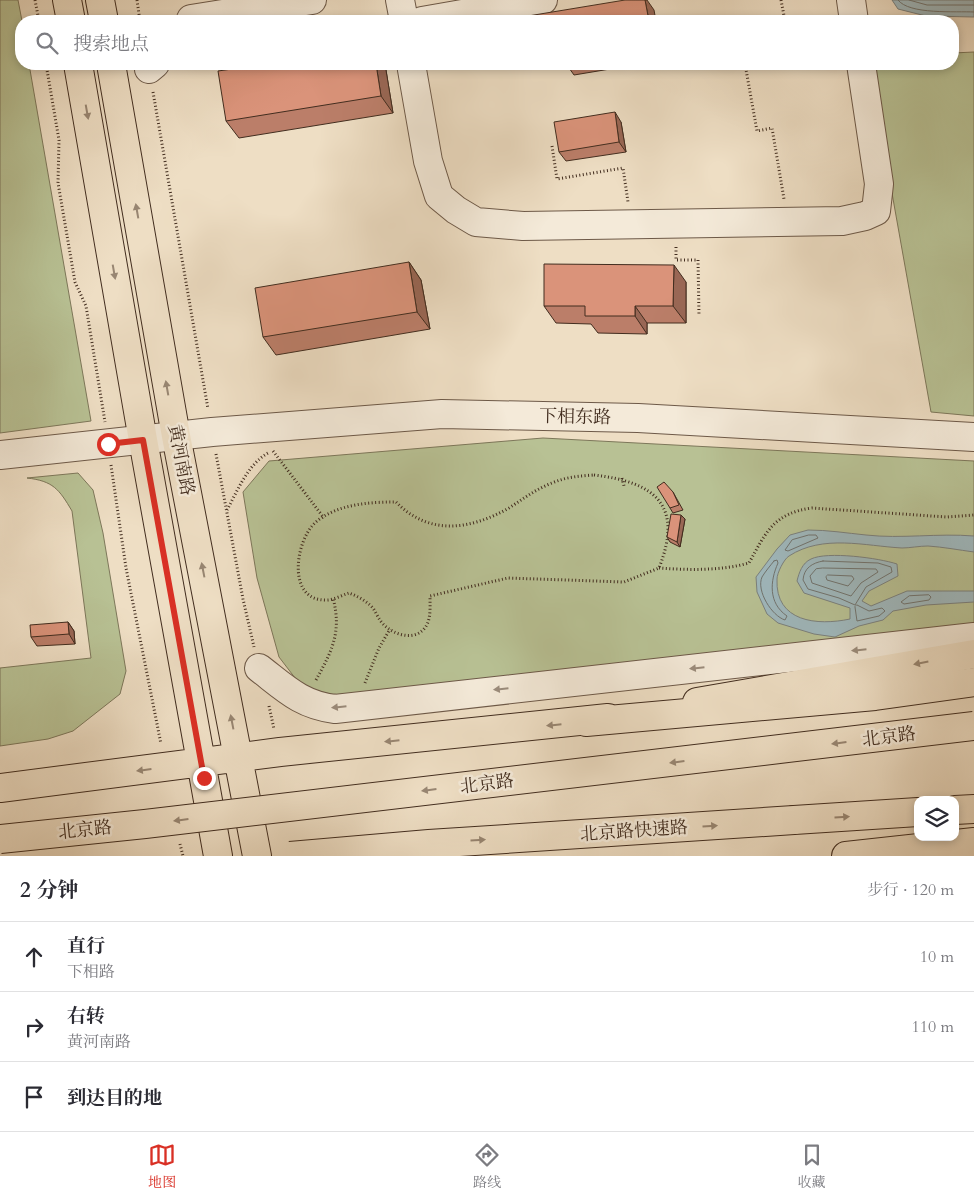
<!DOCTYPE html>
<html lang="zh">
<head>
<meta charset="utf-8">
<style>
  body { margin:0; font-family:Cardo,"Noto Serif SC",serif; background:#f2f2f3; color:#2b2b33 }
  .controls { position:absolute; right:15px; bottom:15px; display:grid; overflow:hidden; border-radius:10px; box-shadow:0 2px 8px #0003 }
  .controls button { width:45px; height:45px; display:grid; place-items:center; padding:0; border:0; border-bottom:1px solid #e1e1e2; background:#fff; color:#2b2b33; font:25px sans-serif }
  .stop { position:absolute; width:15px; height:15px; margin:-11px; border:4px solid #d93025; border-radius:50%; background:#fff }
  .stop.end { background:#d93025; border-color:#fff; box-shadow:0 1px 5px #0008 }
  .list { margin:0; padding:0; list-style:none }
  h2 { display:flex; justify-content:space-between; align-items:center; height:65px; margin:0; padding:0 20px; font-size:21px }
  h2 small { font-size:16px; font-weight:400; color:#7c7c81 }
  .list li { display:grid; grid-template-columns:32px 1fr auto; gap:15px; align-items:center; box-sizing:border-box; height:70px; padding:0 20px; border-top:1px solid #e1e1e2 }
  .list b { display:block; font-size:19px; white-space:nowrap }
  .list p { margin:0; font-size:16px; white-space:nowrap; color:#7c7c81 }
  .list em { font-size:16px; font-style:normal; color:#7c7c81 }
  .icon { flex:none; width:28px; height:28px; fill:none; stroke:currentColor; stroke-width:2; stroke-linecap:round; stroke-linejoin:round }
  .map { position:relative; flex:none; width:974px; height:856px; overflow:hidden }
  .search { position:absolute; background:#fff; box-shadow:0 2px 8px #0003; left:15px; right:15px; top:15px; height:55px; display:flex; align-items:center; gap:12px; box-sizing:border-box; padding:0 18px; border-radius:20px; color:#7c7c81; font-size:19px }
  .sheet { height:275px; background:#fff }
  nav { display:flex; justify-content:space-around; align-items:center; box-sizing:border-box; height:70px; border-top:1px solid #e1e1e2; background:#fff; font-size:14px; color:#7c7c81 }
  nav a { display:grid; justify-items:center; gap:2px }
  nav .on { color:#d93025 }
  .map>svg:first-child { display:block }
  .green { fill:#b8c194; stroke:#7d775a }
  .water { fill:#9fb9bf; stroke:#7a817f }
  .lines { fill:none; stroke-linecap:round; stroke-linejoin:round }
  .shore { stroke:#70736f; stroke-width:1 }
  .minor-casing { stroke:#6d5948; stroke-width:30 }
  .major-casing { stroke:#422d1f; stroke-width:30 }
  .highway-casing { stroke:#422d1f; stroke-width:30 }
  .path { stroke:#422d1f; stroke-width:3; stroke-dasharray:1 2.5; stroke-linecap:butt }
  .minor { stroke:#f4ead9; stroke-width:28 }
  .major { stroke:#eedec4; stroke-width:28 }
  .highway { stroke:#eedec4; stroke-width:28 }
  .highway-bridge-casing { stroke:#422d1f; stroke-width:30; stroke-linecap:butt }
  .highway-bridge { stroke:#eedec4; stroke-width:28 }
  .wall { fill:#bb7e69; stroke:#422d1f }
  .shaded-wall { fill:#996755; stroke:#422d1f }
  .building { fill:#da937a; stroke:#422d1f }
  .oneway { fill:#988672 }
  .oneway2 { fill:#9b8c7c }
  .route { stroke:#d93025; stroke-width:6 }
  .labels { text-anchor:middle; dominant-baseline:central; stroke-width:5; stroke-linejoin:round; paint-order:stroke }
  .street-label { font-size:18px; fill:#422d1f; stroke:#f4ead9 }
</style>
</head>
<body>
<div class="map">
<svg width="974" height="856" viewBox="0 0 974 856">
  <rect width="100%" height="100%" fill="#eedec4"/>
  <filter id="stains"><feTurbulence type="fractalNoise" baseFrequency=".004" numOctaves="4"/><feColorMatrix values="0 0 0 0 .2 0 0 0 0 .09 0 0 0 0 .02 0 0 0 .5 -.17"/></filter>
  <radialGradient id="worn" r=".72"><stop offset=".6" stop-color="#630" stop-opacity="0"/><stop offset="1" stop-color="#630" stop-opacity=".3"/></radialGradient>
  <path class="green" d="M0,0h18l4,21 -1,43h8l62,357 -91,12z
    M974,52v364l-43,-4 -62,-348h84v-11z
    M543,438l431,23v170l-640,64 -32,-8 -23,-30 -22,-79 -14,-86 26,-31z
    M78,473l15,17 10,43 23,138 -6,23 -47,37 -25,8 -48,7v-78l91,-10 -19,-147c-13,-22 -19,-30 -45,-33z"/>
  <path class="water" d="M892,0h82v17l-48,-1 -28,-7z
    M808,530c20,0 38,3 58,5 35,4 72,-2 108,1v16c-15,-2 -31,-5 -46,-6 -9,0 -18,2 -26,2 -37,-2 -79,-14 -113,8 -5,3 -12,17 -12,23 -2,43 40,47 73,40v-11l-46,-15 -7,-12c2,-8 5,-18 14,-22 16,-8 68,-1 86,5l1,12 -29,15 -7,10 9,5 36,-15h67v11l-48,3 -33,6 -10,9 -24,6 -24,11 -21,-3 -36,-11 -11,-9 -10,-22 -1,-15 21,-28 13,-14z"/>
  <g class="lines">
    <path class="shore" d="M898,0c11,15 58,11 76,12
      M909,0l18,5h47
      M809,535h7l2,3 -30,13 -3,-1 7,-10z
      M774,561l3,-1 1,3c-8,18 -10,40 9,53l-2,4c-13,-4 -29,-29 -23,-43 3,-5 8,-11 12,-16z
      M823,561l55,2 13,4 1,5 -26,15 -11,18 -16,-7 -31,-9 -5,-9c1,-12 9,-17 20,-19z
      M823,568l53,1 2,3 -17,11 -10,13 -39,-13 -2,-7 6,-7z
      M828,575l24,1 2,3 -6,7 -21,-6 -1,-3z
      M929,595l2,2 -2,3 -25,4 -3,-2 8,-6z
      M857,605l12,6 13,-3 3,3 -6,5 -22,5 -2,-14z"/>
    <g class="minor-casing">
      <path id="minor" d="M400,0l4,21
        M851,0l3,21
        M191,19l121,-19
        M422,21l121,-21
        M411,64l17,97 11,35 17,14 20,12 47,4 319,-5 23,-5 11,-5 3,-27 -18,-120
        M149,69l6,-5
        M0,455l212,-23 230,-18 196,4 336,19
        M259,668c26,20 42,37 76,41l639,-72"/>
    </g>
    <g class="major-casing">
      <path id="major" d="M67,0l4,21
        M100,0l4,21
        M78,64l65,376 75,416
        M111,64l65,372 81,420
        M697,702l277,-48
        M0,788l280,-36 328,-34"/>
    </g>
    <g class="highway-casing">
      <path id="highway" d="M586,722l289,-26 99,-14
        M955,810l19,-1
        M794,820l124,-8
        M846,856l128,-14"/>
    </g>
    <path class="path" d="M35,0l4,21
      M137,0l3,21
      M781,0l4,21
      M46,64l13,76 -1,43 17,99 11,24 19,116
      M745,64l12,67 15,-3 12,71
      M153,92l55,317
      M552,146l5,33 66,-11 5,34
      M676,247v13h22l1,56
      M273,451l51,67
      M216,454l27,145 11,48
      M111,465l15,103 35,176
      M594,475c61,7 90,30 65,93l-35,14 -116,-4 -78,18c0,15 2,31 -13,38 -12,5 -30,-3 -37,-14 -3,-4 -5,-10 -8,-13 -7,-7 -15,-11 -23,-14 -7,2 -15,7 -22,7 -41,2 -32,-60 -11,-78 21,-18 54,-20 80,-20 33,34 74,28 113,6 14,-9 27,-19 43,-25 14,-6 27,-7 42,-8z
      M622,478l2,8
      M227,510c11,-20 21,-47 43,-58
      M659,568c28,2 62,3 90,-5 17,-31 25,-50 63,-55l135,9 27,-2
      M316,680c16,-29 26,-48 17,-82
      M365,683l14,-35 11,-19
      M269,706l5,23
      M180,844l3,12"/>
    <use href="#minor" class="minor"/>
    <use href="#major" class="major"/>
    <use href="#highway" class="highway"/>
    <g class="highway-bridge-casing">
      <path id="highway-bridge" d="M0,839l145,-15 829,-98
        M290,856l139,-12 365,-24"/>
    </g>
    <use href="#highway-bridge" class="highway-bridge"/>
  </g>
  <path class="wall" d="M385,64l8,49 -154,25 -13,-17z
    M534,64h100v1l-60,10 -7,-10 -29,4z
    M621,122l5,30 -60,9 -7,-9z
    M409,262l12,18 9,49 -154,26 -13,-18z
    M686,282v41h-39v11l-49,-1 -7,-9 -35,-1 -12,-17z
    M673,492l10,18 -10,3 -3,-5z
    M681,515l4,4 -5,28 -10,-5 -3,-5z
    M68,622l6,9 1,13 -38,2 -6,-9z"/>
  <path class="shaded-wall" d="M645,0h2l7,10 2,11h-7z
    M376,64h9l8,49 -12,-17z
    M615,112l6,10 5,30 -7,-10z
    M409,262l12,18 9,49 -13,-17z
    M674,265l12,17v41l-13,-17z
    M635,306l12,17v11l-12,-18z
    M681,515l4,4 -5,28 -3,-5z
    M68,622l6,9 1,13 -6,-10z"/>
  <path class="building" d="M625,0h20l4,21h-126l-1,-4z
    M267,64h109l5,32 -155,25 -8,-50z
    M615,112l4,30 -60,10 -5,-30z
    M409,262l8,50 -154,25 -8,-49z
    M544,264l130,1 -1,41h-38v10h-50v-10h-41z
    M664,482l9,10 6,13 -9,3 -13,-21z
    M671,514l10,1 -4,27 -10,-5z
    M68,622l1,12 -38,3 -1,-12z"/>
  <defs><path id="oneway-solid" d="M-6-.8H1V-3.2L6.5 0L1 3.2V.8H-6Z" transform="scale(1.25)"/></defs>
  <g class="oneway">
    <use href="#oneway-solid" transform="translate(87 112) rotate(80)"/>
    <use href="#oneway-solid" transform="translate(137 211) rotate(-100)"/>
    <use href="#oneway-solid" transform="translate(114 272) rotate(80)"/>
    <use href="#oneway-solid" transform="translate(167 388) rotate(-100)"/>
    <use href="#oneway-solid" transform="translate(203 570) rotate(-101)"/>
    <use href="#oneway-solid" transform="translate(921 663) rotate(169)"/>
    <use href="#oneway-solid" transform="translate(232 722) rotate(-101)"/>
    <use href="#oneway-solid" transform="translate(554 725) rotate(174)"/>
    <use href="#oneway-solid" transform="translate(392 741) rotate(174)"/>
    <use href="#oneway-solid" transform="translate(839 743) rotate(173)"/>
    <use href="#oneway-solid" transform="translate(677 762) rotate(173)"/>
    <use href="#oneway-solid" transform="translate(144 770) rotate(173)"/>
    <use href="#oneway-solid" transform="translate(429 790) rotate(173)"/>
    <use href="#oneway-solid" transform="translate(842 817) rotate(-4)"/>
    <use href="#oneway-solid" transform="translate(181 820) rotate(173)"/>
    <use href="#oneway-solid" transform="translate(710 826) rotate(-4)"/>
    <use href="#oneway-solid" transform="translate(478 840) rotate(-4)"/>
  </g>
  <g class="oneway2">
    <use href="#oneway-solid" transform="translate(859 650) rotate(174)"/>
    <use href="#oneway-solid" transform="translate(697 668) rotate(174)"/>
    <use href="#oneway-solid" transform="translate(501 689) rotate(174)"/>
    <use href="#oneway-solid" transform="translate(339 707) rotate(174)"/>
  </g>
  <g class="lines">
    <path class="route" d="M108,444l35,-4 61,338"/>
  </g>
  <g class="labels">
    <g class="street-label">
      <text transform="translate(575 417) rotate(1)">下相东路</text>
      <text transform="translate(181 460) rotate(79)">黄河南路</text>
      <text transform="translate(889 737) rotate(-7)">北京路</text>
      <text transform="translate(487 784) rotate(-7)">北京路</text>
      <text transform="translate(85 830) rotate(-6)">北京路</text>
      <text transform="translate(634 831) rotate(-4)">北京路快速路</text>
    </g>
  </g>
  <rect width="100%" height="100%" filter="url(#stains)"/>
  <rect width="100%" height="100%" fill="url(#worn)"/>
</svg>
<div class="controls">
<button><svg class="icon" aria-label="layers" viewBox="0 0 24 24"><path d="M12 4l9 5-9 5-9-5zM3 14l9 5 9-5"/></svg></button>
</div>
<div class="stop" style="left:108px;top:444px"></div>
<div class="stop end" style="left:204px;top:778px"></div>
<div class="search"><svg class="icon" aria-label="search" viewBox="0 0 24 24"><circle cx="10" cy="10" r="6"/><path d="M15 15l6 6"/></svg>搜索地点</div>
</div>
<section class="sheet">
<h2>2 分钟<small>步行 · 120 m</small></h2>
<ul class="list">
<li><svg class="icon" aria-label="ahead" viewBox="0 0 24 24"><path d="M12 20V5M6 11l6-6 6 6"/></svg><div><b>直行</b><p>下相路</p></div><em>10 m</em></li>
<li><svg class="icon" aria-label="right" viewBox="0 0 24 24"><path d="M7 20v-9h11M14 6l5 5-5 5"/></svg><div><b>右转</b><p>黄河南路</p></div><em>110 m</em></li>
<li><svg class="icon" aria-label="arrive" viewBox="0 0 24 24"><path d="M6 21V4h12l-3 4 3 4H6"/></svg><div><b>到达目的地</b></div></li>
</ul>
</section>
<nav>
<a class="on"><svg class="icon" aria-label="map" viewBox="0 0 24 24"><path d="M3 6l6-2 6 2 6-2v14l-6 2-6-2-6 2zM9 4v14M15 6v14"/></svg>地图</a>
<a><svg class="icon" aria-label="directions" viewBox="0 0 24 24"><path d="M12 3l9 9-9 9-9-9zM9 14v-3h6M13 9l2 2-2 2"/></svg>路线</a>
<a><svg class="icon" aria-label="saved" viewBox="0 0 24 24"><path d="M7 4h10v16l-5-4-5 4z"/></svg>收藏</a>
</nav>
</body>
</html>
